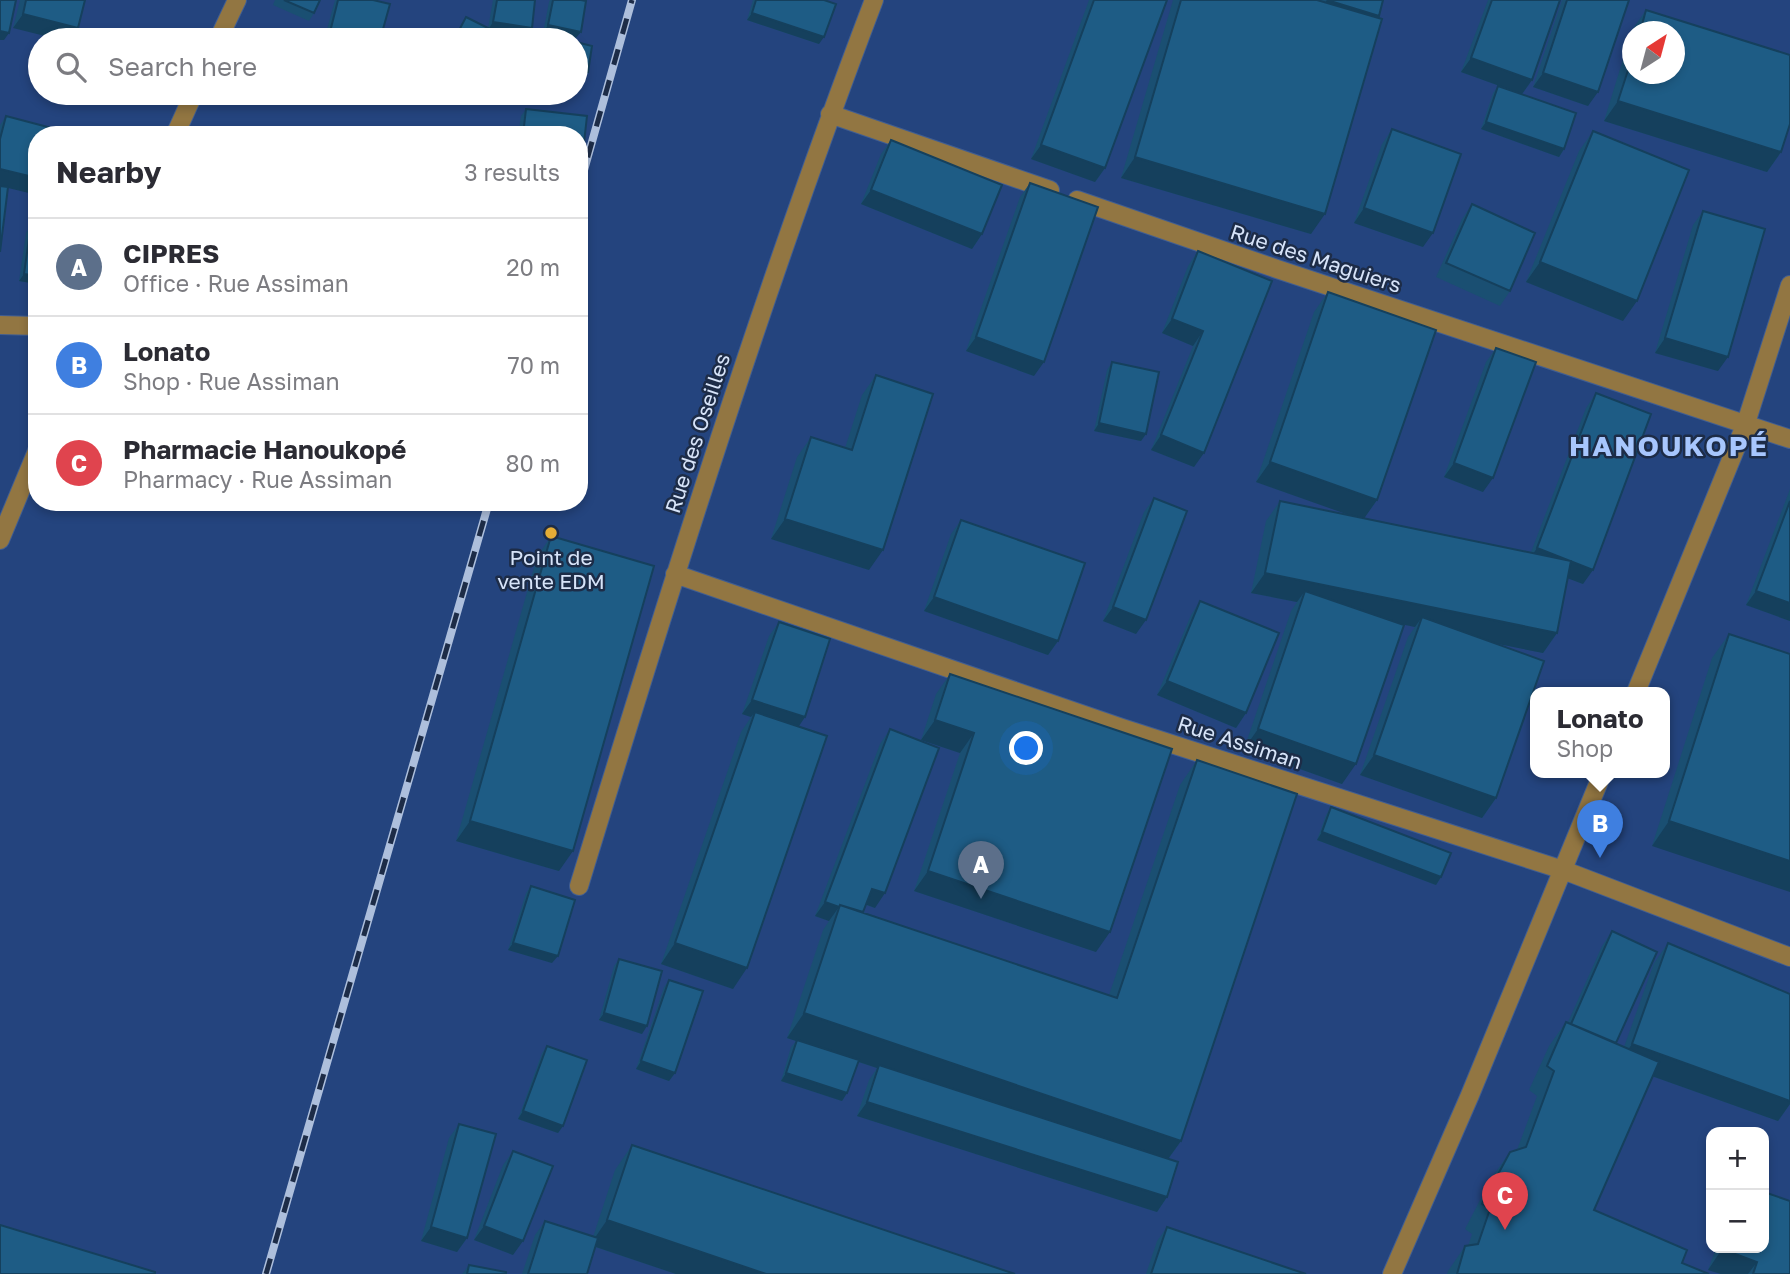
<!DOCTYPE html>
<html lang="en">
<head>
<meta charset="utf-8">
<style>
  body { margin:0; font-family:"Golos Text",sans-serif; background:#f2f2f3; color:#2b2b33 }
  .controls { position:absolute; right:21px; bottom:21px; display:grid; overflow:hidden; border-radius:14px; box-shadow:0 4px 10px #0003 }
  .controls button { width:63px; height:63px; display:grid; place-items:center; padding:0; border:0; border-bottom:2px solid #e1e1e2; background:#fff; color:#2b2b33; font:35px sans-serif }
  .compass { position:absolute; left:1622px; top:21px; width:63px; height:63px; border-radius:50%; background:#fff; box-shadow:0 4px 10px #0003; rotate:36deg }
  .you { position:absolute; left:1027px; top:749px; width:24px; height:24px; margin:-18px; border:5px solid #fff; border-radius:50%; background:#1a73e8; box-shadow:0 0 0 10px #1a73e833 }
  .badge { display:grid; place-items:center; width:46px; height:46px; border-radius:50%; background:#7f6634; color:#fff; font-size:23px; font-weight:700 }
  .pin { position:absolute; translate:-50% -58px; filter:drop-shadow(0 2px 4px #0008) }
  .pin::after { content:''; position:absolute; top:37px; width:24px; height:21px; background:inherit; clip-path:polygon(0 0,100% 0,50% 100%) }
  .popup { position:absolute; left:1530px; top:687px; width:140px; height:91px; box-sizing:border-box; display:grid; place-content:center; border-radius:14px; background:#fff; filter:drop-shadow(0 2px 5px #0005); font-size:23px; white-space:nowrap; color:#7c7c81 }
  .popup b { font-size:26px; color:#2b2b33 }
  .popup::after { content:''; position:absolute; left:50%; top:100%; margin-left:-14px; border:14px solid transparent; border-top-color:#fff }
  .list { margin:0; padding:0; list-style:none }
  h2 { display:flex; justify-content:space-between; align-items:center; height:91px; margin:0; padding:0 28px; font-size:30px }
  h2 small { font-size:23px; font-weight:400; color:#7c7c81 }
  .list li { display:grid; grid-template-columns:46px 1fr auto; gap:21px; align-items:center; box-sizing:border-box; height:98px; padding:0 28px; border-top:2px solid #e1e1e2 }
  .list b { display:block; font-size:26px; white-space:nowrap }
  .list p { margin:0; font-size:23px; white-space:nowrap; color:#7c7c81 }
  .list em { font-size:23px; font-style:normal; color:#7c7c81 }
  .icon { flex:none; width:38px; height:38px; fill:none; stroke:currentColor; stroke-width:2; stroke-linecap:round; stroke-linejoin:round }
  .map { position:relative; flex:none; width:1790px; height:1274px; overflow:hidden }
  .search { position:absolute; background:#fff; box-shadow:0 4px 10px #0003; left:28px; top:28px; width:560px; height:77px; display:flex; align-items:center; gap:18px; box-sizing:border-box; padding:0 24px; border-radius:38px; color:#7c7c81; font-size:26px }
  .panel { position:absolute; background:#fff; box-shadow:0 4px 10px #0003; left:28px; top:126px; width:560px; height:385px; border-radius:28px }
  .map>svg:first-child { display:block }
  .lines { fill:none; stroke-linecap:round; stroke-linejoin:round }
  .minor-casing { stroke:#415e92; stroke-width:20 }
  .minor { stroke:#927642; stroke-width:18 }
  .rail-casing { stroke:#adbfdc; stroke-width:8 }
  .rail { stroke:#1d2c47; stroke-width:5; stroke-dasharray:16; stroke-linecap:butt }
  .wall { fill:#1a4f72; fill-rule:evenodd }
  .shaded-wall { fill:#15405d }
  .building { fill:#1e5c85; stroke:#15405d; stroke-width:2 }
  .poi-dot { fill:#e5ad36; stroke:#1d2c47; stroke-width:2.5 }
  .labels { text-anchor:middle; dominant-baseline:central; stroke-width:5; stroke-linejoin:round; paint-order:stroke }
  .street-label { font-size:21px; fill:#d7e4f9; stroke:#1d2c47 }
  .poi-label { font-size:21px; fill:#d7e4f9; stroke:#1d2c47 }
  .district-label { font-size:28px; font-weight:bold; letter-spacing:2px; fill:#a7c6fd; stroke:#1d2c47 }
</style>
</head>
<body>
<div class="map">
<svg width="1790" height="1274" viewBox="0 0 1790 1274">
  <rect width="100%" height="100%" fill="#24447e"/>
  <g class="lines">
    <g class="minor-casing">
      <path id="minor" d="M218,40l19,-40
        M830,114l220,76
        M175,135l19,-42
        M1077,200l200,69 513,170
        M0,325l37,1
        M0,540l37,-89
        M675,574l447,154 441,142 227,87
        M1636,692l110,-269 44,-138
        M579,886c91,-298 184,-595 295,-886
        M1392,1274l78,-179 133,-323"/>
    </g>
    <use href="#minor" class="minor"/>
    <g class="rail-casing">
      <path id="rail" d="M579,188l53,-188
        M266,1274l223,-772"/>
    </g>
    <use href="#rail" class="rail"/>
  </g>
  <path class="wall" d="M20,0h65l-72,28z
    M275,0h45l-6,13 -5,8 -36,-16z
    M335,0h38l7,40h-56z
    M493,0h4l35,28 -5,7 -34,-5 17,10h-58l14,-23 22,11z
    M550,0h31l-6,39 -32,-6 6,-31z
    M753,0h71l-5,44 -72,-24z
    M1089,0h78l-62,168 -10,14 -64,-23z
    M1173,0h144l4,1v-1h62l-72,234 -190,-56z
    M1488,0h72l-28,80 -10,14 -61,-22z
    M1562,0h67l-41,106 -55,-19z
    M1646,10l144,45v69l-9,28 -14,20 -163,-51 28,-91zM1633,32h42v42h-42z
    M1498,86l66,63 -5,8 -78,-28 12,-36z
    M526,109l53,26h-61l3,-19z
    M6,116l1,71 -7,66v-128z
    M1392,129l31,118 -69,-24 28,-79z
    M1593,131l30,190 -97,-39 53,-131z
    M891,140l91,94 -10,15 -111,-45 20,-50z
    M1030,183l4,193 -68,-25 54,-154z
    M1472,204l38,87 -10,15 -64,-29 26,-58z
    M1703,211l15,160 -63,-18 38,-128z
    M31,225l6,1v58l-18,-3 7,-48z
    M1198,251l74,30 -78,186 -43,-17 42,-104 -31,-13 26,-67z
    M1328,292l49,208 -13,18 167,34 55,-144 10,-15 -13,191 -15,-6 -11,55 -14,20 -48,-10 1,155 -14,20 -122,-43 48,-138 7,-10 -18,-4 -55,161 -98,-35 47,-138 6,-9 -46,-9 15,-72 14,-20 70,14 -94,-33 58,-170z
    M1496,348l-13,144 -39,-15 42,-115z
    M1112,362l34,72 -5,7 -47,-10 13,-61z
    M876,375l-7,195 -98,-31 26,-82 14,-20 34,11 17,-53z
    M1790,489v132l-44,-16z
    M1154,498l-18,136 -33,-13 41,-109z
    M961,520l97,121 -10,14 -124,-44 27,-77z
    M551,536l8,335 -103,-30 81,-284z
    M1200,601l46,112 -10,15 -79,-33 34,-80z
    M779,622l26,95 -7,9 -65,263 -72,-25 80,-232 10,-15 -9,-3 27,-78z
    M1729,634l61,20 -138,192 60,-188z
    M950,674l146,278 -182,-61 46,-138 -39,-13 15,-46z
    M890,729l-15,179 -9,-3 -3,7 246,83 71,-210 17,-25 -16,381 -13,18 -1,38 -10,15 -300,-96 12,-36 8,-12 -19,-6 -11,31 -5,8 -61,-20 10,-34 5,-6 -9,-3 36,-108 6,-9 -14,-5 65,-172z
    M1331,807l110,70 -5,8 -119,-45 9,-25z
    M531,886l21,77 -44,-13 18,-57z
    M1612,931l4,112 8,4 30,-84 14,-20 122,51v110l-12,17 -126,-45 -58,134 88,53 27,11h-262l1,-3 17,-25h3l4,-12 -7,-5 27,-52 18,-25 7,-2 20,-54 -8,-6 20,-44 17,-24h2l34,-76z
    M619,959l23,75 -43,-14 15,-54z
    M669,980l6,93 -6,8 -33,-12 28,-82z
    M547,1046l16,80 -5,7 -40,-14 24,-66z
    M459,1124l8,114 -10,14 -36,-11 28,-103z
    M632,1145l383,129h-339l-81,-27 -8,27h-65l13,-39 10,-14 48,16 22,-67z
    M513,1151v104l-39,-15 29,-75z
    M1167,1227l139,47h-160l11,-33z
    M1716,1248h48l26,26h-69l-13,-4z
    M469,1265l37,9h-44z"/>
  <path class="shaded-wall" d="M1327,0l52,16 -10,14 -52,-15z
    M752,13l72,24 -5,7 -72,-24z
    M23,14l55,14 -9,12h-8l-48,-12z
    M493,22l39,6 -5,7 -39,-5z
    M548,25l33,7 -6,7 -32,-6z
    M0,31l9,2 -5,7h-4z
    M1471,58l61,22 -10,14 -61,-22z
    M576,70l12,2 -6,7 -6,-1z
    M1543,73l55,19 -10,14 -55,-19z
    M1618,101l163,51 -14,20 -163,-51z
    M1486,122l78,27 -5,8 -78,-28z
    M1041,145l64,23 -10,14 -64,-23z
    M1135,157l190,57 -14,20 -190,-56z
    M0,169l37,9v17l-37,-9z
    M871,190l111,44 -10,15 -111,-45z
    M1364,208l69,25 -10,14 -69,-24z
    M1540,262l97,39 -14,20 -97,-39z
    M24,274l13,2v8l-18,-3z
    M1172,319l31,12 -10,15 -31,-13z
    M976,337l68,25 -10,14 -68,-25z
    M1665,338l63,19 -10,14 -63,-18z
    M1099,423l47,11 -5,7 -47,-10z
    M1161,435l43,18 -10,14 -43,-17z
    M1270,462l107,38 -14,20 -107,-38z
    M1454,463l39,15 -10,14 -39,-15z
    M785,519l98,31 -14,20 -98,-31z
    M1537,548l56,22 -10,14 -56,-21z
    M1265,573l292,60 -14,20 -125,-25 4,-11 -7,10 -114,-24 4,-12 -8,11 -46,-9z
    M1756,591l34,12v18l-44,-16z
    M934,597l124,44 -10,14 -124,-44z
    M1113,607l33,13 -10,14 -33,-13z
    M1167,681l79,32 -10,15 -79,-33z
    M752,700l53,17 -10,15 -40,-20 -4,5 -9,-3z
    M935,720l39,13 -14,20 -39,-13z
    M1258,729l98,35 -14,20 -98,-35z
    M1374,755l122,43 -14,20 -122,-43z
    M470,821l103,30 -14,20 -103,-30z
    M1669,821l121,40v31l-138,-46z
    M1322,832l119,45 -5,8 -119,-45z
    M928,871l182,61 -14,20 -182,-61z
    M872,889l13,4 -10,15 -13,-5z
    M825,902l14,5 -10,14 -14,-5z
    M513,943l45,13 -6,7 -44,-13z
    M675,943l72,25 -14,21 -72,-25z
    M604,1013l43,13 -5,8 -43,-14z
    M804,1013l377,128 -18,25 -284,-101 -2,3 -90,-30z
    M1632,1044l158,57v3l-12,17 -160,-57z
    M641,1061l34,12 -6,8 -33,-12z
    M786,1073l61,20 -5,8 -61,-20z
    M867,1102l300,95 -10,15 -300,-96z
    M523,1111l40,15 -5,7 -40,-14z
    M607,1220l159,54h-90l-86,-29z
    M484,1226l39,15 -10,14 -39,-15z
    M431,1227l36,11 -10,14 -36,-11z
    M1722,1249l35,13 -9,12h-27l-13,-4z"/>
  <path class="building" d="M0,0h16l-7,33 -9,-2z
    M26,0h59l-7,28 -55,-14z
    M284,0h36l-6,13z
    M338,0h35l17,4 -10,36h-52z
    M497,0h38l-3,28 -39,-6z
    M553,0h28l5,1 -5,31 -33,-7z
    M756,0h68l12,4 -12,33 -72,-24z
    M1094,0h73l-62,168 -64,-23z
    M1181,0h136l65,19 -57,195 -190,-57z
    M1327,0h56l-4,16z
    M1492,0h68l-28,80 -61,-22z
    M1567,0h62l-31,92 -55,-19z
    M1646,10l144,45v69l-9,28 -163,-51 15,-46v19h42v-42h-35z
    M466,17l44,22v1h-56z
    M576,42l16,4 -4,26 -12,-2z
    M1498,86l78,27 -12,36 -78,-27z
    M526,109l61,7 -5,45h-3v-26h-56z
    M6,116l72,19h-41v43l-37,-9v-30z
    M1392,129l69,25 -28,79 -69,-25z
    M1593,131l96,39 -52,131 -97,-39z
    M891,140l111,45 -20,49 -111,-44z
    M1030,183l68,24 -54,155 -68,-25z
    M0,186l8,1 -8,65z
    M1472,204l63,29 -25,58 -64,-28z
    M1703,211l62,18 -37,128 -63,-19z
    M31,225l6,1v50l-13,-2z
    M1198,251l74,30 -68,172 -43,-18 42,-104 -31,-12z
    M1328,292l108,38 -59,170 -107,-38z
    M1496,348l40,14 -43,116 -39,-15z
    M1112,362l47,10 -13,62 -47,-11z
    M876,375l57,19 -50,156 -98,-31 26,-82 41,13z
    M1596,393l55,21 -58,156 -56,-22z
    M1154,498l33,13 -41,109 -33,-13z
    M1280,501l291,60 -14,72 -292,-60z
    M1790,501v102l-34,-12z
    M961,520l124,43 -27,78 -124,-44z
    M551,536l103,30 -81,285 -103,-30z
    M1305,591l99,34 -48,139 -98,-35z
    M1200,601l79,32 -33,80 -79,-32z
    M1422,617l122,44 -48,137 -122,-43z
    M779,622l51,17 -25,78 -53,-17z
    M1729,634l61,20v207l-121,-40z
    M950,674l222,75 -62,183 -182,-61 46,-138 -39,-13z
    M755,712l72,24 -80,232 -72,-25z
    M890,729l49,19 -54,145 -13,-4 -9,23 -23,-7 -1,2 -14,-5z
    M1197,760l100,34 -116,347 -377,-128 36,-108 277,93z
    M1331,807l120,46 -10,24 -119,-45z
    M531,886l44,14 -17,56 -45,-13z
    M1612,931l45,21 -41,91 -45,-19z
    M1668,943l122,51v107l-158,-57z
    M619,959l43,12 -15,55 -43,-13z
    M669,980l34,11 -28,82 -34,-12z
    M1566,1022l93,40 -65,148 93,40 -5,13 27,11h-252l8,-28 13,-2 12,-35 -8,-5 28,-52 16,-5 28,-76 -7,-5z
    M797,1040l62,20 -12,33 -61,-20z
    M547,1046l40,14 -24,66 -40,-15z
    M879,1065l299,97 -11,35 -300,-95z
    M459,1124l37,10 -29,104 -36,-11z
    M632,1145l383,129h-249l-159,-54z
    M513,1151l40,15 -30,75 -39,-15z
    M1764,1192l26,9v73h-37l4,-12 -35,-13 1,-1h41z
    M545,1221l53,17 -11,36h-59z
    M0,1225l155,47v2h-155z
    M1167,1227l139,47h-155z
    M469,1265l37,7v2h-39z"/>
  <circle class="poi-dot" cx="551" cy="533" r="7"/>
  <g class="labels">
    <g class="street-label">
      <text transform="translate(1316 258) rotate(18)">Rue des Maguiers</text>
      <text transform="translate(697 433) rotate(-72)">Rue des Oseilles</text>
      <text transform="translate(1240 742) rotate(18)">Rue Assiman</text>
    </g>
    <g class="poi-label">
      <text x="551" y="557">Point de<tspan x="551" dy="24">vente EDM</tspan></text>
    </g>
    <g class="district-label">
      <text x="1669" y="445">HANOUKOPÉ</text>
    </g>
  </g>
</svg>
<div class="controls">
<button>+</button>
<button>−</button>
</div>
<svg class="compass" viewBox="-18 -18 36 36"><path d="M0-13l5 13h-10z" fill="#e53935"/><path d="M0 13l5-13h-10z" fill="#7c7c81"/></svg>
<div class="you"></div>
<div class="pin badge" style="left:981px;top:899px;background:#5c6f8a">A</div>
<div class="pin badge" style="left:1600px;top:858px;background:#3f7fe0">B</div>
<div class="popup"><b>Lonato</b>Shop</div>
<div class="pin badge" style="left:1505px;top:1230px;background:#e0444e">C</div>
<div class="search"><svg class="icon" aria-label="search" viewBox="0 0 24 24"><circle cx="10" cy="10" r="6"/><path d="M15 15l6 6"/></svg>Search here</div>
<section class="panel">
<h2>Nearby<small>3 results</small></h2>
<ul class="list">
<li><span class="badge" style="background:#5c6f8a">A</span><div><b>CIPRES</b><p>Office · Rue Assiman</p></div><em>20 m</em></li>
<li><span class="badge" style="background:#3f7fe0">B</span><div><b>Lonato</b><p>Shop · Rue Assiman</p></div><em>70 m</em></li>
<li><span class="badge" style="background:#e0444e">C</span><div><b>Pharmacie Hanoukopé</b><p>Pharmacy · Rue Assiman</p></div><em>80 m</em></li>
</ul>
</section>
</div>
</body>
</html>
